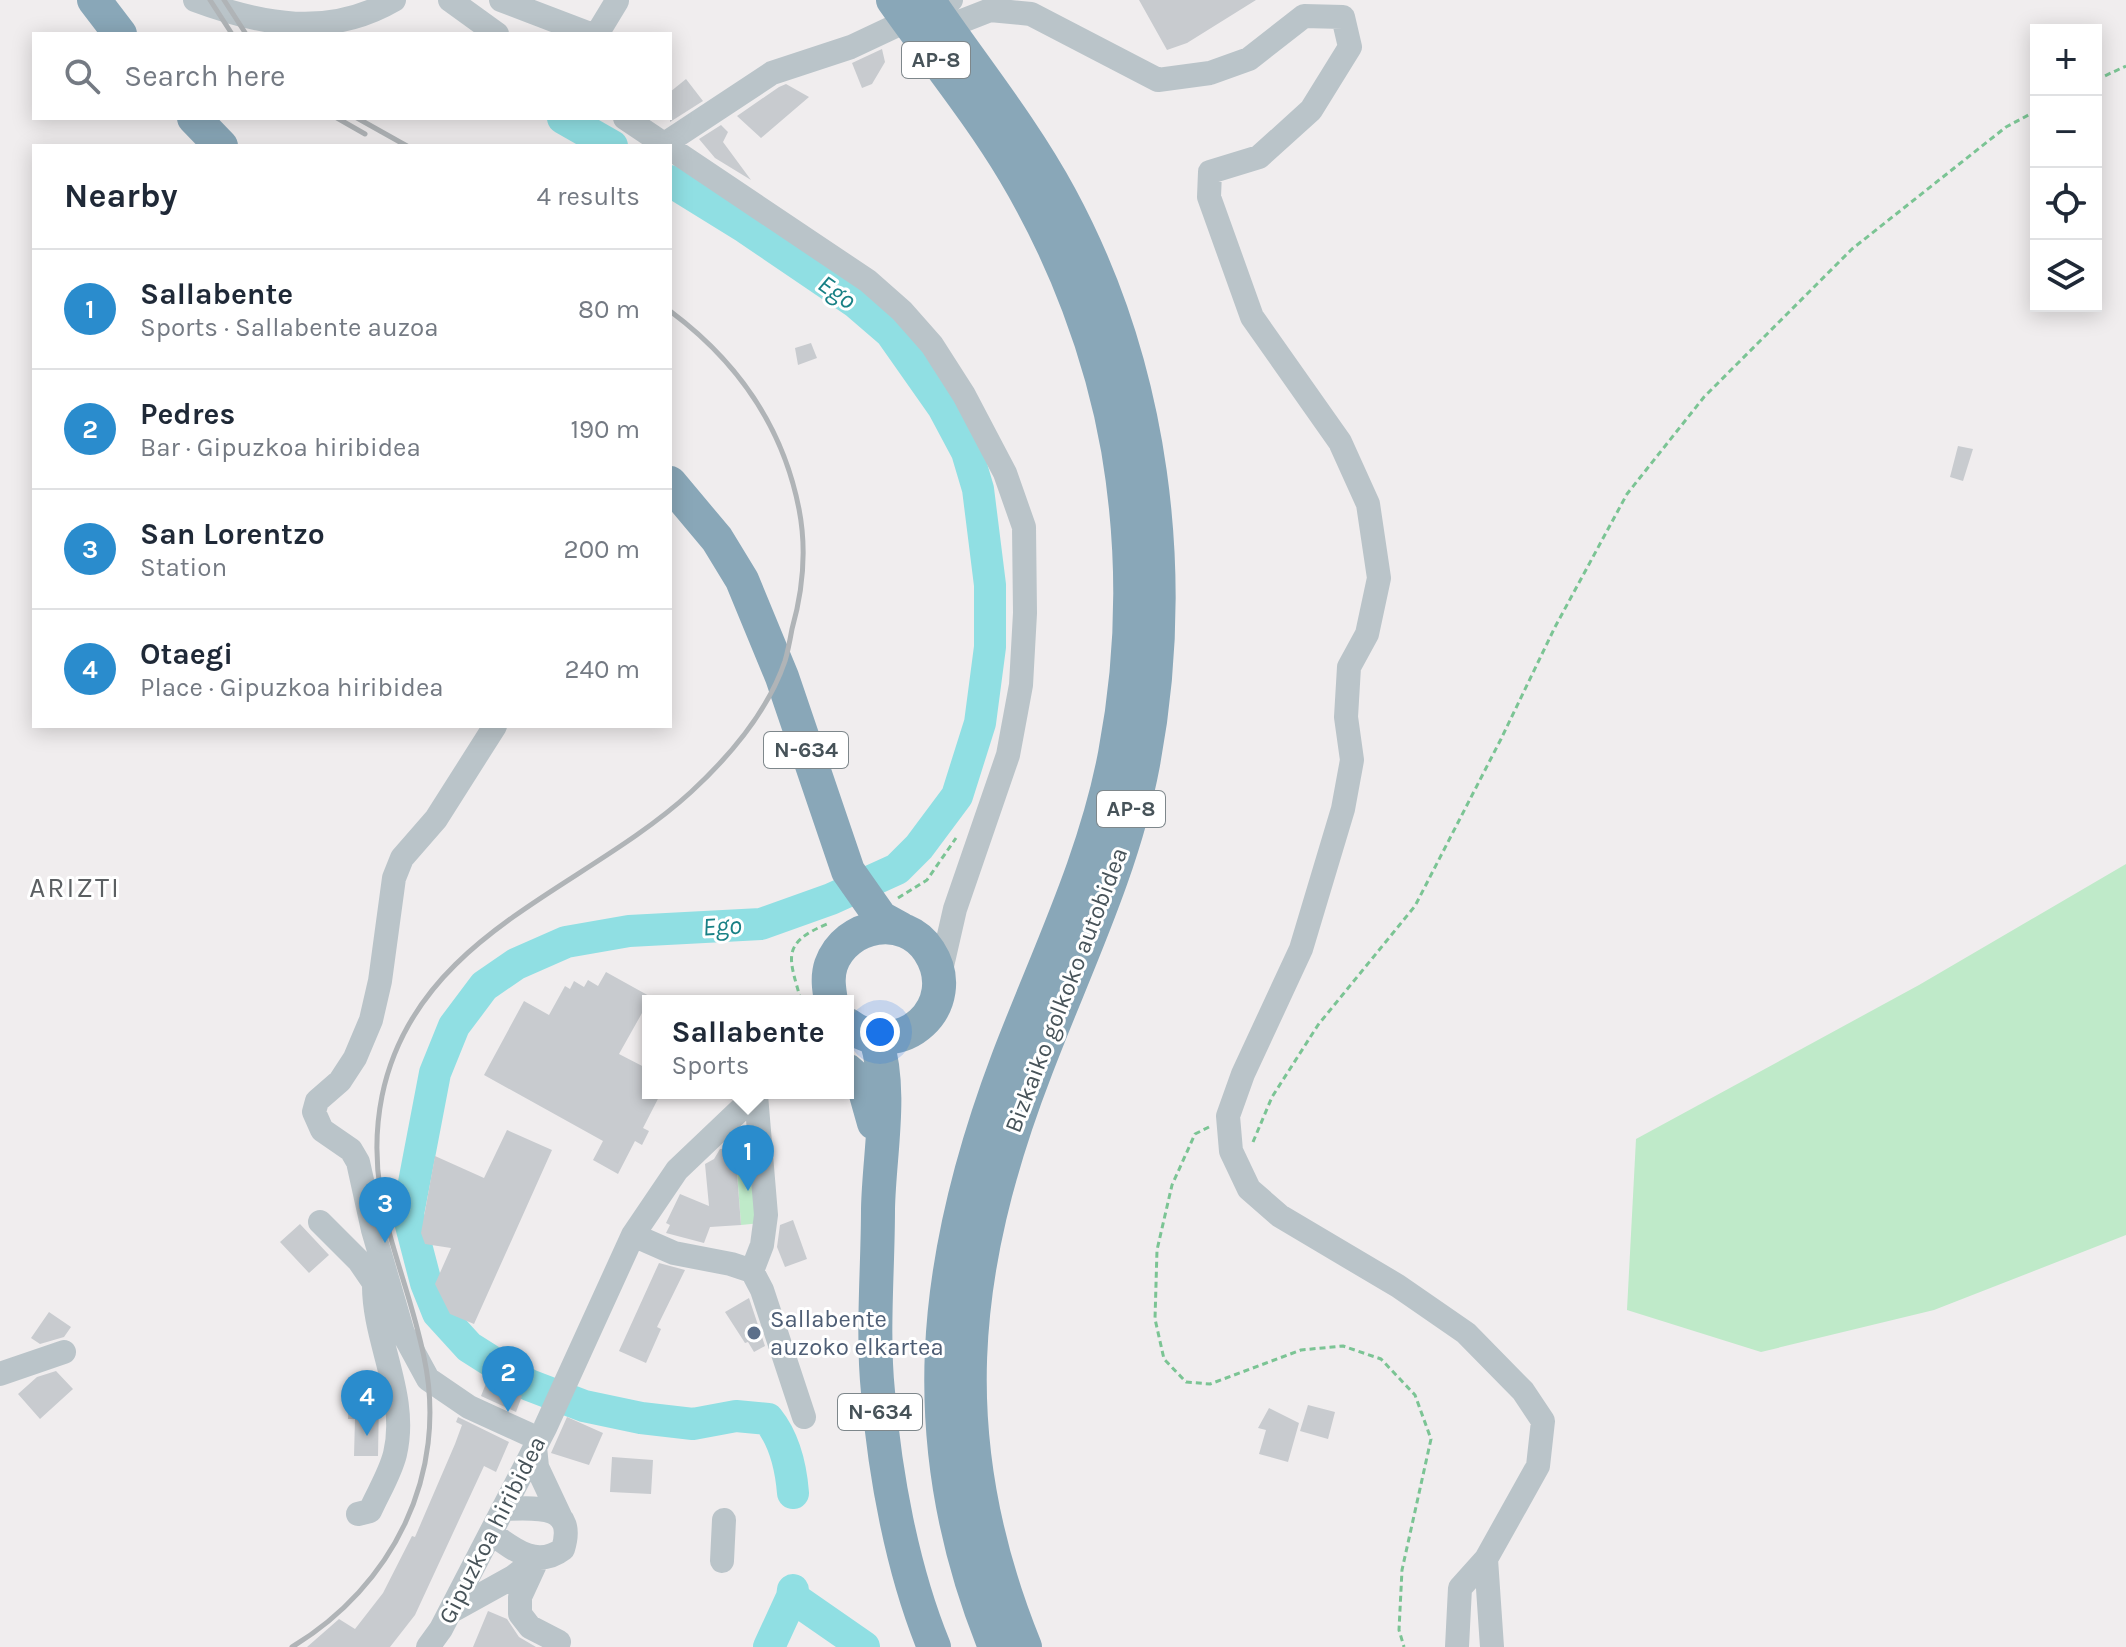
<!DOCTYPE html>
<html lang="en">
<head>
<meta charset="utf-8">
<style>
  body { margin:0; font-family:Karla,sans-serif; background:#f2f2f3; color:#1f2937 }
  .controls { position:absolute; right:24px; top:24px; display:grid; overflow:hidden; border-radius:0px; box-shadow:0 4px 20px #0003 }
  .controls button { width:72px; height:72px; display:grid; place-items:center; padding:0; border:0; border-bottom:2px solid #e0e1e3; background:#fff; color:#1f2937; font:40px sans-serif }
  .you { position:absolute; left:880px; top:1032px; width:28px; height:28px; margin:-20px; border:6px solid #fff; border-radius:50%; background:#1a73e8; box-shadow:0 0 0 12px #1a73e833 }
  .badge { display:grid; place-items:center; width:52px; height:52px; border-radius:50%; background:#2a8ccd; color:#fff; font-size:26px; font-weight:700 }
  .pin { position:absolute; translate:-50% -66px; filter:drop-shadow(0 2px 4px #0008) }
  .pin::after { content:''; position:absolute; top:42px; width:28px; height:24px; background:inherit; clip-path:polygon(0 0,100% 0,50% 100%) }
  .popup { position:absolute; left:642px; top:995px; width:212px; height:104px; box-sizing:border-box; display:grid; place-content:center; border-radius:0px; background:#fff; filter:drop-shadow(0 2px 6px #0005); font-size:26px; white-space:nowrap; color:#747a83 }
  .popup b { font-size:30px; color:#1f2937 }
  .popup::after { content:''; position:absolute; left:50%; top:100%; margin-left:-16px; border:16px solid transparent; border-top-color:#fff }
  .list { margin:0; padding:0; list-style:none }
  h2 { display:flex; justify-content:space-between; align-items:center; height:104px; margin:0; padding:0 32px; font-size:34px }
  h2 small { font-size:26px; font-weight:400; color:#747a83 }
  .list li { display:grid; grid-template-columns:52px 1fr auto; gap:24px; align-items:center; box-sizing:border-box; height:120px; padding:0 32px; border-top:2px solid #e0e1e3 }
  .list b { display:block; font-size:30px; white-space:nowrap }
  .list p { margin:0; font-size:26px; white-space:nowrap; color:#747a83 }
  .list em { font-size:26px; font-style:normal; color:#747a83 }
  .icon { flex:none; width:44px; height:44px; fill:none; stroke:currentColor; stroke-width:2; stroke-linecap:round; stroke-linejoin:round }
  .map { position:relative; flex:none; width:2126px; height:1647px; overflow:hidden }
  .search { position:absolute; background:#fff; box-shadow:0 4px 20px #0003; left:32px; top:32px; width:640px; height:88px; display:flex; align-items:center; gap:20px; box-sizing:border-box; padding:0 28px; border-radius:0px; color:#747a83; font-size:30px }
  .panel { position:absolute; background:#fff; box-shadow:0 4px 20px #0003; left:32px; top:144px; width:640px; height:584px; border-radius:0px }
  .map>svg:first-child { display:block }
  .green { fill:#bfeac9 }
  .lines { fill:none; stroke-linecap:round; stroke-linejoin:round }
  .river { stroke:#90dfe3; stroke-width:32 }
  .building { fill:#c8cbcf }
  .path { stroke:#7bc494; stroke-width:3; stroke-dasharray:6 4; stroke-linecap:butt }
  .minor { stroke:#bac4c9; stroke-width:24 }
  .highway { stroke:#89a7b8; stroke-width:34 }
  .rail { stroke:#b0b4b7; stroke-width:5 }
  .service-dot { fill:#5c6f8a; stroke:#fff; stroke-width:3 }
  .labels { text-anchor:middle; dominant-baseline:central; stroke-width:6; stroke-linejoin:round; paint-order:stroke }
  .shield { fill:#fff; stroke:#7e878b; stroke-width:2 }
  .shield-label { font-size:22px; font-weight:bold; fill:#475359 }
  .street-label { font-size:24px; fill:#475359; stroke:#fff }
  .service-label { font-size:24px; fill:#4e5e75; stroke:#fff; text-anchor:start }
  .water-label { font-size:26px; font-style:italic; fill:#188085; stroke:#fff }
  .quarter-label { font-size:28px; letter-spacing:2px; fill:#5b5f62; stroke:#fff }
</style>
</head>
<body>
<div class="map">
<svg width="2126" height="1647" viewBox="0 0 2126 1647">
  <rect width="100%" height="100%" fill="#f0edee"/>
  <path class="green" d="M2126,864v371l-192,75 -173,42 -134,-42 9,-171 283,-154z
    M756,1156l5,67 -20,2 -5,-67z"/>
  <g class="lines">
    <path class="river" d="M563,118l49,28
      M670,181l76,47 109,74 36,31 52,74 24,45 11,37 12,96v62l-10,76 -23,73 -38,51 -22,22 -66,30 -70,25 -132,7 -63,11 -50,22 -32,22 -30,40 -19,47 -27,141 18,69 12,30 31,34 60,38 55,21 57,12 52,6 43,-8 32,3c16,20 23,49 25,74
      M792,1597l72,50
      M769,1647l23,-50 1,-7"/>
  </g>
  <path class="building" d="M1139,0h117l-69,43 -20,7z
    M882,49l3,13 -13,22 -10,4 -10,-25z
    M686,79l17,22 -33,21v-30z
    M786,84l23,13 -48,41 -24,-22 42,-29z
    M721,125l7,7 -5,10 28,38 -36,-22 -16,-19z
    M811,343l6,15 -19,7 -3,-17z
    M1958,446l15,3 -10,32 -13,-4z
    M606,972l45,25 -32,57 29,15v24h13l-18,35 6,3 -7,14 -7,-4 -17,33 -25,-14 10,-19 -119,-66 40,-74 25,14 16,-29 5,3 4,-8 10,6 4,-7 10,6z
    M507,1130l45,20 -78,174 -24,-10 -15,-30 16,-36 -26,-4 -4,-11 14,-77 49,22z
    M735,1148l6,77 -31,2 -6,16 -38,-10 4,-8 -4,-2 14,-29 29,12 -4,-42 9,-5 6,-10z
    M793,1220l14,39 -22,8 -8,-20 3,-22z
    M300,1224l29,31 -20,18 -29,-31z
    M659,1263l26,7 -28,57 4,2 -15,34 -27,-12z
    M749,1298l16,48 -11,6 -6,-10 -3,1 -20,-31z
    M49,1312l22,15 -7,10 -24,7 -9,-6z
    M56,1371l17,18 -33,30 -22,-25 19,-17z
    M487,1381l35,15 -6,16 -35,-16z
    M349,1393h14v6h16l-1,57h-24l1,-37h-7z
    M1308,1405l27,7 -7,27 -28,-8z
    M1269,1408l30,15 -11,39 -29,-8 7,-24 -8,-2z
    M458,1417l51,25 -13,30 -12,-6 -69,149 -25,32h-83l32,-28 16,10 28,-36 29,-57 3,1 40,-93 7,-19 -6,-3z
    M567,1417l36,16 -14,32 -38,-12z
    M612,1457l41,3 -2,34 -41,-2z
    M488,1611l19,8 12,18 17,10h-63z"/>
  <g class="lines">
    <path class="path" d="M2096,80l30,-14
      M898,898l29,-18 29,-42
      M801,1001c-11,-42 -22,-57 26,-77
      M1209,1127l-14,7 -23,51 -15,65 -2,69 9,40 22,23 24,2 91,-34 42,-4 38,13 34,36 16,44 -29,131 -3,60 5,17
      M1253,1142l19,-45 46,-72 97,-119 86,-167 54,-112 72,-133 77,-97 148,-148 154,-122 30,-16"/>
    <path class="minor" d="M195,0c67,25 134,38 199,0
      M450,0l47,34
      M501,0l89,34
      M934,29l5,1 51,-20 41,4 127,66 52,-7 39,-14 55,-43 39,1 7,30 -39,63 -52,47 -49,15 -1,25 43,120 88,125 28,62 11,74 -12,56 -18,33 -3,50 6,43 -9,49 -42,140 -58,125 -15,42 3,35 18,38 31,27 118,70 68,47 57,58 20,30 -5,45 -52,93 6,88
      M597,34l20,-33
      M625,118l243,163 34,30 30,34 32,50 41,78 19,54 1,86 -4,72 -13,70 -53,154 -16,70
      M666,143l106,-70 79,-26 100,-47
      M495,726l-59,93 -34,39 -8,20 -14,103 -9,39 -16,38 -15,23 -23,20 -3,11 8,18 29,20 7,12 15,68 30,103 25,46 41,28 70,32
      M756,1095l10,120 -4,30 -10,26 10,19 42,127
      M320,1222l39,39 15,22
      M633,1235l41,18 57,11 21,7
      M0,1374l64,-22
      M535,1447l2,20 23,49
      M358,1514l12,-3c8,-18 20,-37 25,-57 14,-59 -22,-113 -21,-171l14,19
      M491,1533c22,16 46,36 72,16 14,-46 -28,-41 -60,-40
      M538,1558l-18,39v17l10,13 29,15 -2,5
      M722,1561l2,-41
      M450,1612l63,-35 21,-16
      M428,1647l13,-18 104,-201 88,-193 44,-65 81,-77
      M1457,1647l3,-59 26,-29"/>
    <path class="highway" d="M94,0l26,34
      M893,0c40,57 85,112 121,172 50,84 87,180 104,277 17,100 16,205 -3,305 -20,106 -69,205 -107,305 -76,201 -96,384 -13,588
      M928,0c44,65 94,126 132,196 93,172 119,377 83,568 -20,106 -69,205 -107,305 -78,202 -94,374 -11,578
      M194,118l27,28
      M670,483l47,56 25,41 40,97 66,194 33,47 20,11
      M831,1001c-2,-12 -4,-24 0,-36 15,-42 74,-52 98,-14 35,54 -28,113 -81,74
      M876,1039c17,53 3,115 2,170 0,59 -6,124 0,183 7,83 24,177 56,255
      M848,1071l15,13 11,39"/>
    <path class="rail" d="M210,0l22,34
      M224,0l22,34
      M337,118l28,16
      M357,118l50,28
      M292,1647c101,-61 157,-173 132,-290 -19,-93 -62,-161 -42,-261 33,-162 201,-205 309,-304 39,-36 77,-81 94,-131 3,-10 5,-21 7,-32 11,-39 15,-79 7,-120 -16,-82 -62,-148 -129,-198"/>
  </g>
  <circle class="service-dot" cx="754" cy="1333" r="8"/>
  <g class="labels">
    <g class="shield">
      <rect x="902" y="42" width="68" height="36" rx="6"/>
      <rect x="764" y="732" width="84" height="36" rx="6"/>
      <rect x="1097" y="791" width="68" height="36" rx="6"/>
      <rect x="838" y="1394" width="84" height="36" rx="6"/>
    </g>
    <g class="shield-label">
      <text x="936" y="60">AP-8</text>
      <text x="806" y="750">N-634</text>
      <text x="1131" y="809">AP-8</text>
      <text x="880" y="1412">N-634</text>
    </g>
    <g class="street-label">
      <text transform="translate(1066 990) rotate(-69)">Bizkaiko golkoko autobidea</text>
      <text transform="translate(492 1530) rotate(-63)">Gipuzkoa hiribidea</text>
    </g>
    <g class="service-label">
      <text x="770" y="1319">Sallabente<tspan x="770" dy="28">auzoko elkartea</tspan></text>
    </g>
    <g class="water-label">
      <text transform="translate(837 292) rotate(35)">Ego</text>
      <text transform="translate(722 926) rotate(-3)">Ego</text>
    </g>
    <g class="quarter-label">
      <text x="75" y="887">ARIZTI</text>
    </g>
  </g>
</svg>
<div class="controls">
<button>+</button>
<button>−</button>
<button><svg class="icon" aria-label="locate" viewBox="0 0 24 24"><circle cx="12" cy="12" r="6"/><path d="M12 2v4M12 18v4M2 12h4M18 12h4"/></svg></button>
<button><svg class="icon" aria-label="layers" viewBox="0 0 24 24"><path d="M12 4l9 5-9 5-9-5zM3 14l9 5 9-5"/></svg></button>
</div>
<div class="you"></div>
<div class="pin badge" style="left:748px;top:1191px">1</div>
<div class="popup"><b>Sallabente</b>Sports</div>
<div class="pin badge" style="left:508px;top:1412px">2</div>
<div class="pin badge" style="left:385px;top:1243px">3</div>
<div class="pin badge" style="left:367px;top:1436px">4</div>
<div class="search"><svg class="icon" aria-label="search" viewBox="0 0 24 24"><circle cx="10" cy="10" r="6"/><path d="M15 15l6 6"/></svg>Search here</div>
<section class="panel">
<h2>Nearby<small>4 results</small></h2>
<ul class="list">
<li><span class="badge">1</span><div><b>Sallabente</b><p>Sports · Sallabente auzoa</p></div><em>80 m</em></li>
<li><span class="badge">2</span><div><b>Pedres</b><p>Bar · Gipuzkoa hiribidea</p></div><em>190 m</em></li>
<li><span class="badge">3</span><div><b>San Lorentzo</b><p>Station</p></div><em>200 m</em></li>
<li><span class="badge">4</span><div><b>Otaegi</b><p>Place · Gipuzkoa hiribidea</p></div><em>240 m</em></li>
</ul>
</section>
</div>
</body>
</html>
